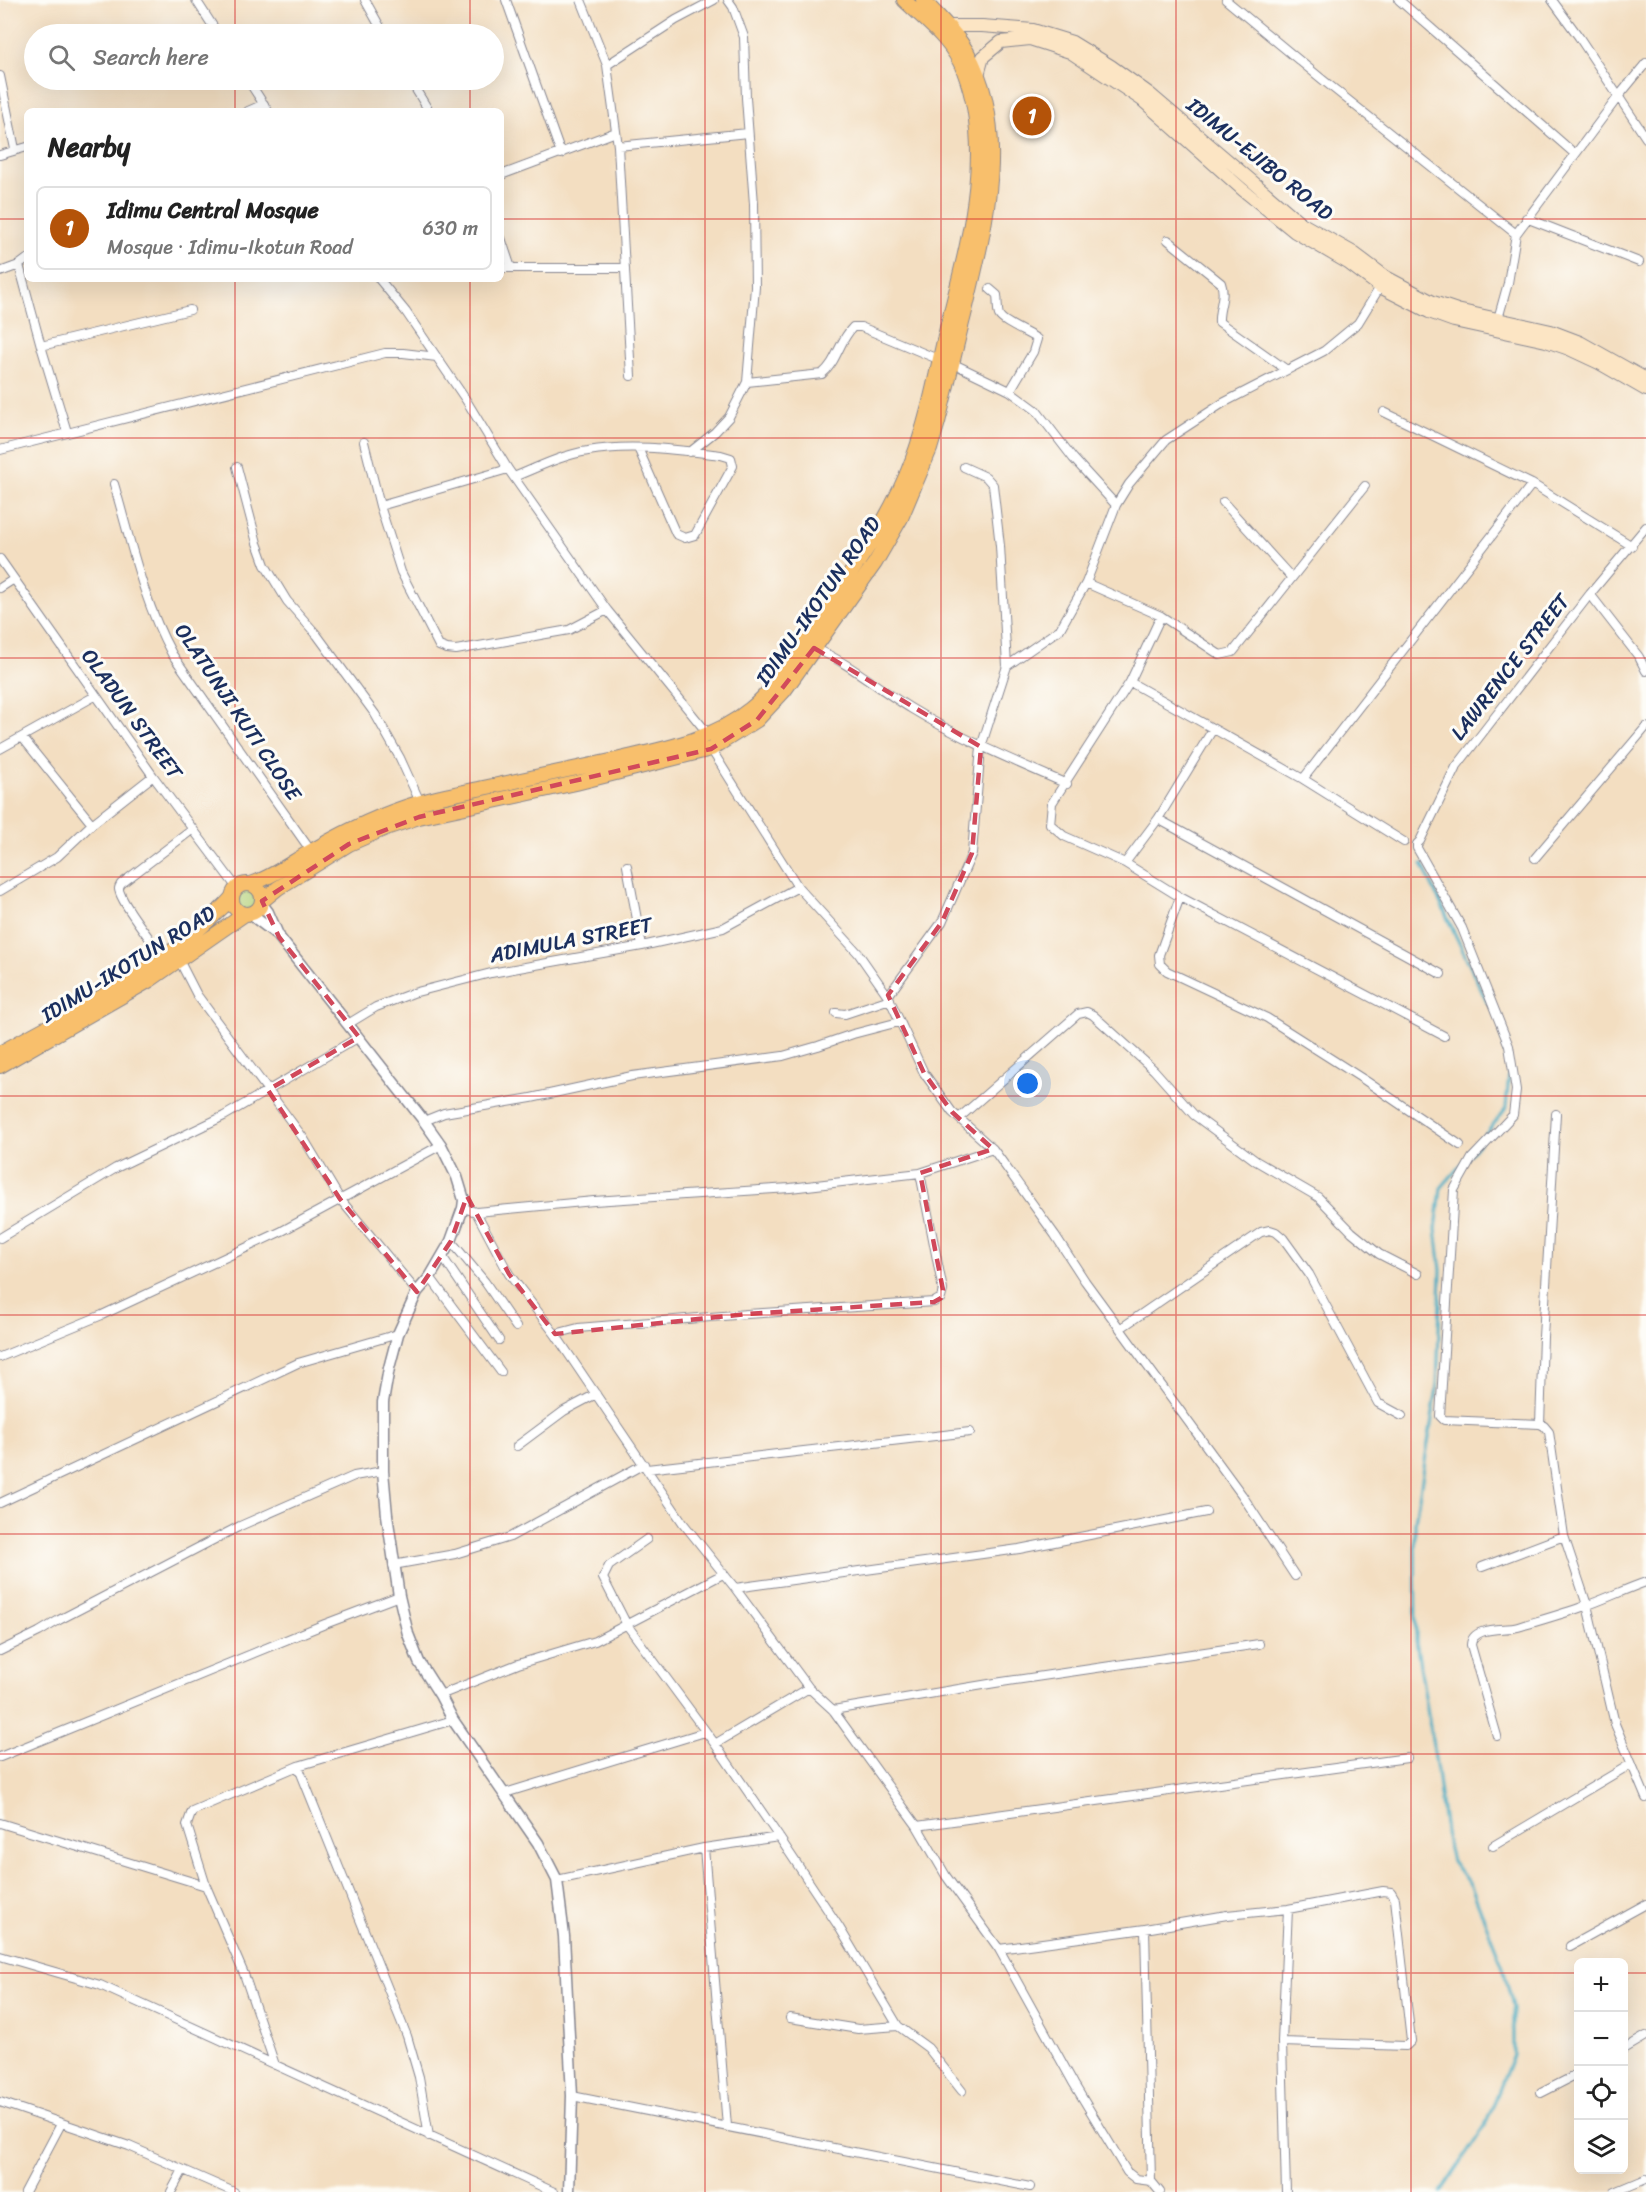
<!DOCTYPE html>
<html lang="en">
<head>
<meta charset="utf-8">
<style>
  body { margin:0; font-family:Sriracha,sans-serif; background:#f6f6f6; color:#222 }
  .controls { position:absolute; right:18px; bottom:18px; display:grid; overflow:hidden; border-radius:9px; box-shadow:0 6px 24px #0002 }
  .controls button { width:54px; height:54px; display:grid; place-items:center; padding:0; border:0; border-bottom:2px solid #e0e0e0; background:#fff; color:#222; font:30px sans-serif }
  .you { position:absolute; left:1028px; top:1084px; width:21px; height:21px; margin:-15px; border:4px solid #fff; border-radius:50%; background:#1a73e8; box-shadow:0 0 0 9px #1a73e833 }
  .badge { display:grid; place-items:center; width:39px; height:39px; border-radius:50%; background:#b45309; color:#fff; font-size:20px; font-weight:700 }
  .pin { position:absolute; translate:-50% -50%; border:3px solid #fff; box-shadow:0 2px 6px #0006 }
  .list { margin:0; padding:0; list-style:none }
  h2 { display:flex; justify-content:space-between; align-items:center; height:78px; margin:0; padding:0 24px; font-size:26px }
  h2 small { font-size:20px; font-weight:400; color:#767676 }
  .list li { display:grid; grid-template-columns:39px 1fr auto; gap:18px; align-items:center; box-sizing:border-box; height:84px; margin:0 12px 12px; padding:0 12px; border:2px solid #e0e0e0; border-radius:9px }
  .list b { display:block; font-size:22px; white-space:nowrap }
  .list p { margin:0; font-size:20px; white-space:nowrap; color:#767676 }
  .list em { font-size:20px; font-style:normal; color:#767676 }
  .icon { flex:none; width:33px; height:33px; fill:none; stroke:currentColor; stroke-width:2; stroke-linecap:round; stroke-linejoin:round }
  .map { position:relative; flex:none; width:1646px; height:2192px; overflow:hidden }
  .search { position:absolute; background:#fff; box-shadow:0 6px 24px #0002; left:24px; top:24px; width:480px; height:66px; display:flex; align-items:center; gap:15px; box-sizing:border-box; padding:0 21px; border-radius:33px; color:#767676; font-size:22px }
  .panel { position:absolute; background:#fff; box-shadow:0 6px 24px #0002; left:24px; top:108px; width:480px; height:174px; border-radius:9px }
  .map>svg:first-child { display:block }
  .green { fill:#b1cf76; stroke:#667f6a; stroke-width:1.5 }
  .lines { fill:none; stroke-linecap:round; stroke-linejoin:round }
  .stream { stroke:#42aac2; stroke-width:3 }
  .minor-casing { stroke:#878690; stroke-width:10 }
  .tertiary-casing { stroke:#878690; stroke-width:13 }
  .secondary-casing { stroke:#878690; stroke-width:14 }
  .primary-casing { stroke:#878690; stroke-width:16 }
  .minor { stroke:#fff; stroke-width:8 }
  .tertiary { stroke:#fff; stroke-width:10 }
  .secondary { stroke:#fce5c4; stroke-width:12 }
  .primary { stroke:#f8bf6c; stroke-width:14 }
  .marked { fill:none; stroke:#d1495b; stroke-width:4.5; stroke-dasharray:12 8; stroke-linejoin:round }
  .grid { fill:none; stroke:#d62828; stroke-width:1.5; stroke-opacity:0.55 }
  .labels { text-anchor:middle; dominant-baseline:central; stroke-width:6; stroke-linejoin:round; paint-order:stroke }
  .street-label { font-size:21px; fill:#1b2f5e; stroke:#fdfcf7 }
</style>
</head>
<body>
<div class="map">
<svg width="1646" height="2192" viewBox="0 0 1646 2192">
  <rect width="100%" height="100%" fill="#fdfcf7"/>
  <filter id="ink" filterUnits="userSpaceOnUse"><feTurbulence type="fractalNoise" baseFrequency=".0167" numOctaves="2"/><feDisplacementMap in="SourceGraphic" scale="12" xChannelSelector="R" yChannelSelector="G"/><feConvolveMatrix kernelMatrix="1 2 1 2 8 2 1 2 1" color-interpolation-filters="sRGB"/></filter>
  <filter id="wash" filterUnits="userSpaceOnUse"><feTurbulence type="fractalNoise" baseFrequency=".008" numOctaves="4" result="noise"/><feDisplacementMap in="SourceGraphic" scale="24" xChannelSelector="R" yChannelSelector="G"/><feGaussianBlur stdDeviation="1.35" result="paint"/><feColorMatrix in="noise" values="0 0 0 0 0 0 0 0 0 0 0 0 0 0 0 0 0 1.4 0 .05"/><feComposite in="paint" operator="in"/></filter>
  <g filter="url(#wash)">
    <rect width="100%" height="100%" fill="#f3dec1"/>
    <path class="green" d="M235 898a12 12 0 1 1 24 0a12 12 0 1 1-24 0Z"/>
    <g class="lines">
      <path class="stream" d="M1422,864l65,138
        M1441,2192l44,-66 28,-71v-48l-11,-43 -31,-78 -19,-25 -7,-28 -9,-69 -20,-123 -1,-119 22,-134 4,-118 -5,-41 5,-41 35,-41 30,-39 3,-34 -6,-33"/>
    </g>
  </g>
  <g filter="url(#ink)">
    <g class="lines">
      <g class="minor-casing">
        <path id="minor" d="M196,0l22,34
          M365,0l19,34
          M506,0l55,154
          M581,0l26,65 11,81 13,230
          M1226,0l97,80 193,154
          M1399,0l176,154
          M1552,0l27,37 67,101
          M607,65l69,-45 38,-20
          M0,76l15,73
          M248,80l20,31
          M410,80l19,31
          M248,111l16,-7
          M618,146l130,-13
          M0,155l27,-8
          M501,175l115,-43
          M1526,218l113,44
          M501,238l10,30
          M1168,240l53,43c5,14 -3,25 -2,39l68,48
          M27,259l-8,6 22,81 26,86
          M501,268h124
          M0,272l19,-7
          M379,279l27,33 60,88 42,69 99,141 102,125
          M990,289l7,6c1,6 0,14 2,20 4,8 30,18 38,24l-4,13 -23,39
          M1498,319l10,-36 8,-49 102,-137 28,-34
          M41,346l149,-36
          M952,363l58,28 26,19 37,48 43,47
          M747,382l75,-8c15,-12 17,-33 31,-47h8l79,33
          M1384,412l148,72 100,62
          M364,442l16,64 21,66 38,74 8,3 9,1 113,-20 38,-20
          M0,450l385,-97h18l34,4
          M690,452l25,-20 14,-15 18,-35 8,-95 -1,-83 -8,-106 -2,-61 -11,-30 -5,-7
          M237,467l20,76 8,22 22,36 30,34 58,79 25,44 20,44
          M514,477c24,-10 48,-22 74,-26 43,-8 90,-1 133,4l10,3 2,8 -38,69 -10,3 -9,-4 -38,-86
          M114,484c17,58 29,117 58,170l139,197
          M1223,502l68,75
          M380,506l128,-37
          M0,559l153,217 84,112
          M1086,583l75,33 59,39 13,-3 132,-166
          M0,588l14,-9
          M1590,594l49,63 7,14
          M1161,616l-31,66 -78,121 -2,21 14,12 61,27 55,34 264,139
          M814,648c36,15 66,42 98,61 49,30 102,52 155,75
          M1007,666l53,-37 26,-46 30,-78 13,-21 37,-44 57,-37 101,-52 34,-28 22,-36
          M1130,682l173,97 101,63
          M22,737l70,87
          M0,749l95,-53
          M711,749l87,138 60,66 30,43 36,77 28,39 41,37 62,86 30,46 157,214 53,81
          M1303,779l229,-295
          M1158,819l283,155
          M1535,858l111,-131
          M1125,863l33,-44 55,-90
          M627,866l15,80
          M0,891l57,-34 35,-33 61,-48
          M1180,897l-21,58 1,9 7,7 100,47 99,63 94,64
          M163,957c-11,-16 -37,-47 -43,-64 -2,-5 -1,-5 1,-9l72,-55
          M179,960l18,35 107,144 36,60 77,93
          M888,996l54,-74 30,-69 9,-106 26,-81 -7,-120 -7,-61 -7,-8 -22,-10
          M836,1013l9,1 45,-15
          M348,1024l28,-17 37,-14 78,-20 151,-27 81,-18 75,-41
          M1556,1114l-13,223 -3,87 4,2 5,6 15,104 23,69 28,119 31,74
          M959,1118l119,-104 9,-2 6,3 61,55 40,45 62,46 62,36 34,35 27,22 39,20
          M424,1121l20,-8 87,-15 101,-22 151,-20 35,-10 35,-12 46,-12
          M463,1208l13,4 33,62 46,60 128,189 52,65 74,100 24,22 84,116 29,50 53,73 75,135 53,88 9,7 15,2
          M476,1212l118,-11 196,-13 130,-15 73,-24
          M0,1238l116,-70 108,-52 135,-79
          M451,1241l34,41 31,45
          M442,1256l57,84
          M430,1277l71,95
          M1121,1328l140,-96 9,-2 6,2 7,6 26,36 69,129 24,13
          M555,1334l23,-6 169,-14 187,-12 7,-4 2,-8 -23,-117
          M0,1357l102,-42 180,-84 159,-86
          M1540,1424l-96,-4 -4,-4 14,-226 18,-32 41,-43 3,-25 -7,-44 -47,-118 -45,-80v-4l3,-3 36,-74 134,-173 56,-67
          M517,1446l47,-35 32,-17
          M647,1469l323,-37
          M0,1503l298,-140 100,-29
          M647,1539l-38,27 -6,12 24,47 88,119 64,93 60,90 59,99 -40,3 -68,-11
          M393,1565l62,-11 55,-17 134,-73
          M1482,1567l82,-31
          M735,1588l284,-39 187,-37
          M0,1651l39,-19 20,-12 181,-94 114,-50 29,-5
          M440,1695l78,-31 77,-23 128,-67
          M833,1710l162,-27 264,-39
          M1497,1736l-26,-91c1,-20 34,-14 47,-18 23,-7 45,-13 67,-21 21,-7 40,-17 61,-24
          M715,1744l94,-56
          M0,1757l325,-133 74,-28
          M298,1766l109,270 12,41 10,59
          M505,1793l200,-61
          M0,1823l206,63 38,88 31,91
          M917,1826l490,-68
          M1493,1846l138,-82
          M704,1848l23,278
          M557,1880l147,-32 75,-11
          M206,1886l-19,-61 5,-14 106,-45 155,-46
          M1145,1929l6,252 9,11
          M1570,1946l76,-42
          M999,1949l146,-20 82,-14 61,-6 95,-18 8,1 4,7 16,142 -5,5 -124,-4
          M0,1956l100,29 454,207
          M898,2026l30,22 34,43
          M1624,2049l22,-13
          M1541,2093l37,-19
          M572,2096l458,91
          M0,2102l129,44 105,46
          M25,2192l36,-68
          M171,2192l12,-22
          M1286,2192l-4,-150 6,-133
          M1615,2192l31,-13"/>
      </g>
      <g class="tertiary-casing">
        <path id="tertiary" d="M262,904l6,8 11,25 145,184 17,24 16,32 7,23 -1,8 -12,33 -21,36 -13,15 -19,42 -9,34 -6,34v69l4,44 12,81 9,38 11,28 21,33 13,25 85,123 19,37 7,56 8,160 -3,96
          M250,914l29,22"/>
      </g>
      <g class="secondary-casing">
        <path id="secondary" d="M947,26h35l51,4 39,12 39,24 39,28 151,129 53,30 32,24 47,25 24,8 94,21 29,11 66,37
          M978,75l5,-18 18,-15 29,-3 40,13 72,48 101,90 52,42 53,31 32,24 49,25 25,9 92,20 23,8 30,14 47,27"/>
      </g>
      <g class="primary-casing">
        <path id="primary" d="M251,884c24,-8 42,-23 64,-35 33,-19 67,-35 103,-46 21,-7 44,-10 65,-15 46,-10 91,-19 137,-29 44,-10 93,-19 129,-49 26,-20 43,-52 61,-78 38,-55 79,-109 102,-171 16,-42 24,-86 34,-129 20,-83 50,-177 18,-261 -11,-30 -38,-50 -60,-71
          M232 899a15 15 0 1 1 30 0a15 15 0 1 1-30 0Z
          M262,901l16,-13 71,-44 37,-16 33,-11 157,-34 135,-34 46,-29 27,-29 91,-128 26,-45 29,-69 8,-27c9,-36 17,-72 26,-107 20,-83 48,-183 3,-263 -11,-19 -29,-36 -44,-52
          M0,1053c71,-40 150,-77 210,-134 7,-7 16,-14 22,-22
          M0,1066l150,-86 95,-66"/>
      </g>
      <use href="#minor" class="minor"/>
      <use href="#tertiary" class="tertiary"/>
      <use href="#secondary" class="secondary"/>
      <use href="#primary" class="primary"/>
    </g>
  </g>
  <path class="marked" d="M814,648l167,99 -9,106 -30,69 -54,73 36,78 28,39 41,37 -73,24 23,117 -2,8 -7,4 -187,12 -192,20 -46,-60 -42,-78 -16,45 -34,51 -77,-93 -72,-109 91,-53 -80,-100 -17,-36 87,-57 70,-27 292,-68 46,-29z"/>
  <path class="grid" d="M235,0v34M470,0v34M705,0v2192M941,0v2192M1176,0v2192M1411,0v2192M235,80v31M470,80v31M0,219h27M501,219h1145M235,279v1913M470,279v1913M0,438h1646M0,658h1646M0,877h1646M0,1096h1646M0,1315h1646M0,1534h1646M0,1754h1646M0,1973h1578M1624,1973h22"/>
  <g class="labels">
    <g class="street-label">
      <text transform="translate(1260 159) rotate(39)">IDIMU-EJIBO ROAD</text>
      <text transform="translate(818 601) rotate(-55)">IDIMU-IKOTUN ROAD</text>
      <text transform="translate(1510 667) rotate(-52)">LAWRENCE STREET</text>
      <text transform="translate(238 712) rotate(56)">OLATUNJI KUTI CLOSE</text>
      <text transform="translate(132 714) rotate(54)">OLADUN STREET</text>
      <text transform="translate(571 940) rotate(-11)">ADIMULA STREET</text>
      <text transform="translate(128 964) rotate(-32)">IDIMU-IKOTUN ROAD</text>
    </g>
  </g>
</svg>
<div class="controls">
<button>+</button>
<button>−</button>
<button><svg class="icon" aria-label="locate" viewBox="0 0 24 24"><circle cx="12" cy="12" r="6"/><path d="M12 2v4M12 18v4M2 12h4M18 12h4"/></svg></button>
<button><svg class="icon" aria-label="layers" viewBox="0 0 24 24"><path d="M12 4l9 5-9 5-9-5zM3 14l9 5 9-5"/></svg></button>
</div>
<div class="you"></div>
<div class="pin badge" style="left:1032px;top:116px">1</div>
<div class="search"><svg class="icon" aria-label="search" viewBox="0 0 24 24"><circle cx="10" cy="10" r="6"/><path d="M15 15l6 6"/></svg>Search here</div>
<section class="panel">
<h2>Nearby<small></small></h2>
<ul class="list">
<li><span class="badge">1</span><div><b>Idimu Central Mosque</b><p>Mosque · Idimu-Ikotun Road</p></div><em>630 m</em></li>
</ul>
</section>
</div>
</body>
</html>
